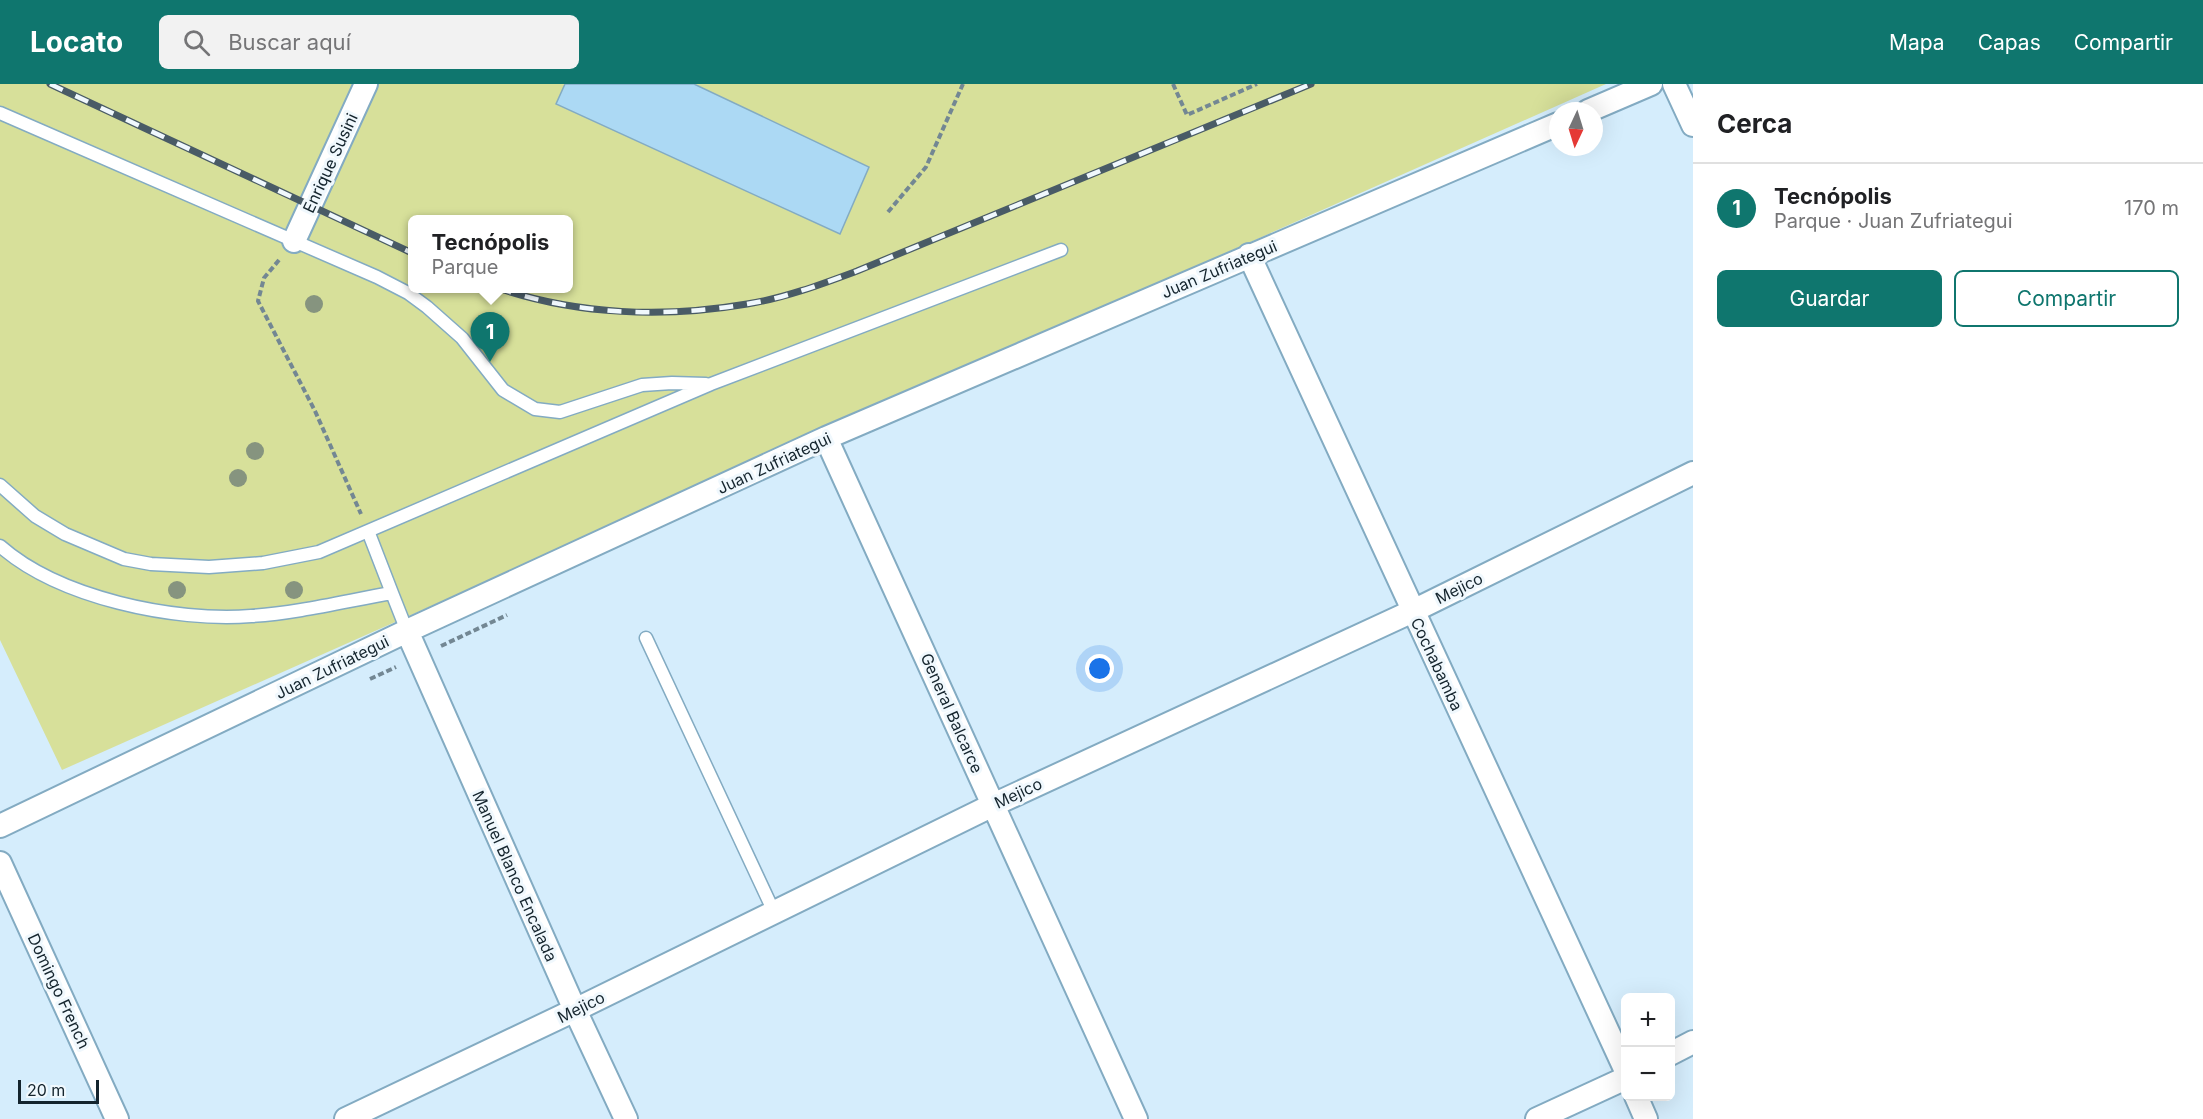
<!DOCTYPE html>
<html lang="es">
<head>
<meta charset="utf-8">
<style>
  body { margin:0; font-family:Inter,sans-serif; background:#f2f2f2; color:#202124 }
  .controls { position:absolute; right:18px; bottom:18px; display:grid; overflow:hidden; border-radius:9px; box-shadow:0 6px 24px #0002 }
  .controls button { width:54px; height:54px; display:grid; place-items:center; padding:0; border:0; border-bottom:2px solid #e0e0e0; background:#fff; color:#202124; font:30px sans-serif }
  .compass { position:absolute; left:1549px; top:18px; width:54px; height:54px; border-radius:50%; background:#fff; box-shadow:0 6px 24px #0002; rotate:184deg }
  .scale { position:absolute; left:18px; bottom:15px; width:81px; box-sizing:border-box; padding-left:6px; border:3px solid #14242d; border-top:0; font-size:16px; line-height:21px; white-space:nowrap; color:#14242d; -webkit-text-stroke:4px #f0f8fd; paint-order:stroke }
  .you { position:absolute; left:1100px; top:585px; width:21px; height:21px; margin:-15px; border:4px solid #fff; border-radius:50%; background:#1a73e8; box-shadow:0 0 0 9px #1a73e833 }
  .badge { display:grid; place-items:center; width:39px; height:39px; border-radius:50%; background:#0f766e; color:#fff; font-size:20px; font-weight:700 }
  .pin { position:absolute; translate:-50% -50px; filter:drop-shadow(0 2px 3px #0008) }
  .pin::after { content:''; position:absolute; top:32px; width:21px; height:18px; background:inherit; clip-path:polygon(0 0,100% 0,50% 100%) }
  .popup { position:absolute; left:408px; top:131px; width:165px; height:78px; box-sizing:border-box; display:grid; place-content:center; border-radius:9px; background:#fff; filter:drop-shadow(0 2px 4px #0005); font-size:20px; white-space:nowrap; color:#757577 }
  .popup b { font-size:22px; color:#202124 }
  .popup::after { content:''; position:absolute; left:50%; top:100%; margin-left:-12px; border:12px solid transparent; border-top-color:#fff }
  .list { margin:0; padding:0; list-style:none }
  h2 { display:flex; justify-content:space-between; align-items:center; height:78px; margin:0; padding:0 24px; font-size:26px }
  h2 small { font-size:20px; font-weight:400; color:#757577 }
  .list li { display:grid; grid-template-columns:39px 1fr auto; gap:18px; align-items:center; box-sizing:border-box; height:90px; padding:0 24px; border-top:2px solid #e0e0e0 }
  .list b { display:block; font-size:22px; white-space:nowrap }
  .list p { margin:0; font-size:20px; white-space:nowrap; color:#757577 }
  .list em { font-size:20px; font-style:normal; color:#757577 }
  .actions { display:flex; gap:12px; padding:18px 24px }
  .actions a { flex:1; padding:14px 0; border:2px solid #0f766e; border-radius:9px; text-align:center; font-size:21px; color:#0f766e }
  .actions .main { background:#0f766e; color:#fff }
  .icon { flex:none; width:33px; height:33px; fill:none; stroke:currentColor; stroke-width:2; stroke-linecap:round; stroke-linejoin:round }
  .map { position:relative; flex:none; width:1693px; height:1035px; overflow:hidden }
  header { display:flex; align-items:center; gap:36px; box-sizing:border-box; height:84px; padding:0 30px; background:#0f766e; color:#fff }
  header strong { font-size:28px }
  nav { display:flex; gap:33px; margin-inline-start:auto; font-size:21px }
  .search { width:420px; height:54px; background:#f2f2f2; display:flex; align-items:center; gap:15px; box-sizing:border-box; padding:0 21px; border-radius:9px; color:#757577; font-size:22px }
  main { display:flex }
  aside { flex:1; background:#fff }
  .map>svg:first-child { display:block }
  .green { fill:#d7e09a; fill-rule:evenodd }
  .building { fill:#acd9f4; stroke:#83abc2; stroke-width:1.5 }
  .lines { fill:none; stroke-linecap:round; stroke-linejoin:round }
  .lane-casing { stroke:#83abc2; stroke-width:15 }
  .street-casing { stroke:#83abc2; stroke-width:26 }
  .path { stroke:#738793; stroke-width:4; stroke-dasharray:6 3; stroke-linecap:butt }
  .lane { stroke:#fff; stroke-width:12 }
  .street { stroke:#fff; stroke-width:22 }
  .rail-casing { stroke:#495b66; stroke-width:7 }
  .rail { stroke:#f0f8fd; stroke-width:4.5; stroke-dasharray:14; stroke-linecap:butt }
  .tree { fill:#86947f }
  .labels { text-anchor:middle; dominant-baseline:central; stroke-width:6; stroke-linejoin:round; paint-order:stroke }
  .street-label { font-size:16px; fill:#14242d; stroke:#f0f8fd }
</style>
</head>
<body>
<header>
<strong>Locato</strong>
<div class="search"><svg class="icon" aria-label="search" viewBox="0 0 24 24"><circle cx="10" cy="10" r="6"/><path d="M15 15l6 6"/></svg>Buscar aquí</div>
<nav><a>Mapa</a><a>Capas</a><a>Compartir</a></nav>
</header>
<main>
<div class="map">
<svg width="1693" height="1035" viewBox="0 0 1693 1035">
  <rect width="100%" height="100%" fill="#d5edfc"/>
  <path class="green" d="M0,0h1606l-1544,686 -62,-130zM412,136h156v68h-156z"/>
  <path class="building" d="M565,0h129l175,83 -29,67 -284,-130z"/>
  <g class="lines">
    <g class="lane-casing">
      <path id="lane" d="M0,29l377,164 31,16 19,14 35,31 41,52 32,19 25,3 82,-27 30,-2 34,1
        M0,401l35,31 30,18 59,25 27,5 58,3 54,-4 56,-11 392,-168 350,-134
        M368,447l24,62
        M0,462c59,52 174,76 251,70 47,-3 95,-15 141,-23l15,38
        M646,554l128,274"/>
    </g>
    <g class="street-casing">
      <path id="street" d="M1674,0l19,41
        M1588,27l63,-27
        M294,157l72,-157
        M1249,171l377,816
        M826,354l310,681
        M407,547l168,379 51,109
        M0,742l407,-195 419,-193 732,-314
        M0,779l117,256
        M1670,970l23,-12
        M1636,1012l10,23
        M346,1035l229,-109 418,-205 420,-194 280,-138
        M1537,1035l89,-41"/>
    </g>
    <path class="path" d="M1173,0l14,31 70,-31
      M888,128l38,-45 37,-83
      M279,176l-15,18 -6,23 57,110 46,103
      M441,562l66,-31
      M370,595l26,-12"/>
    <use href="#lane" class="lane"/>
    <use href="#street" class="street"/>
    <g class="rail-casing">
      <path id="rail" d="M50,0l362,169
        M498,204c79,27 167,30 249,16 38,-6 75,-20 110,-33l454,-187"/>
    </g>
    <use href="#rail" class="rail"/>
  </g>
  <g class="tree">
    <circle cx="314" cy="220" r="9"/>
    <circle cx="255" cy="367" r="9"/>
    <circle cx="238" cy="394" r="9"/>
    <circle cx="177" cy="506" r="9"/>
    <circle cx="294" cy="506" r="9"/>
  </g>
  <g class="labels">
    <g class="street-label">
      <text transform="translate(330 79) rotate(-65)">Enrique Susini</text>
      <text transform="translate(1219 185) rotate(-23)">Juan Zufriategui</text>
      <text transform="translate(774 379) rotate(-25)">Juan Zufriategui</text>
      <text transform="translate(1459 504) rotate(-26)">Mejico</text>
      <text transform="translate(1437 580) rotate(65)">Cochabamba</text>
      <text transform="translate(332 583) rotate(-26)">Juan Zufriategui</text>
      <text transform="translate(952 629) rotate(66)">General Balcarce</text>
      <text transform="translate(1018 709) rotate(-25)">Mejico</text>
      <text transform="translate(515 792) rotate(66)">Manuel Blanco Encalada</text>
      <text transform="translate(59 907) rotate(65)">Domingo French</text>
      <text transform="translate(581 923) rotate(-26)">Mejico</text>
    </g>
  </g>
</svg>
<div class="controls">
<button>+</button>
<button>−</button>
</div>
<svg class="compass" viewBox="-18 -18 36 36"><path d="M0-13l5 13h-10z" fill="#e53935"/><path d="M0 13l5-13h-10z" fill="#757577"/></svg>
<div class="scale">20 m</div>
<div class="you"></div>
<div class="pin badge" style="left:490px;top:278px">1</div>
<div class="popup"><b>Tecnópolis</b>Parque</div>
</div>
<aside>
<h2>Cerca<small></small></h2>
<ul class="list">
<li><span class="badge">1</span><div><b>Tecnópolis</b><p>Parque · Juan Zufriategui</p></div><em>170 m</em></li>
</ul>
<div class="actions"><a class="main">Guardar</a><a>Compartir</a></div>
</aside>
</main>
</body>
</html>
